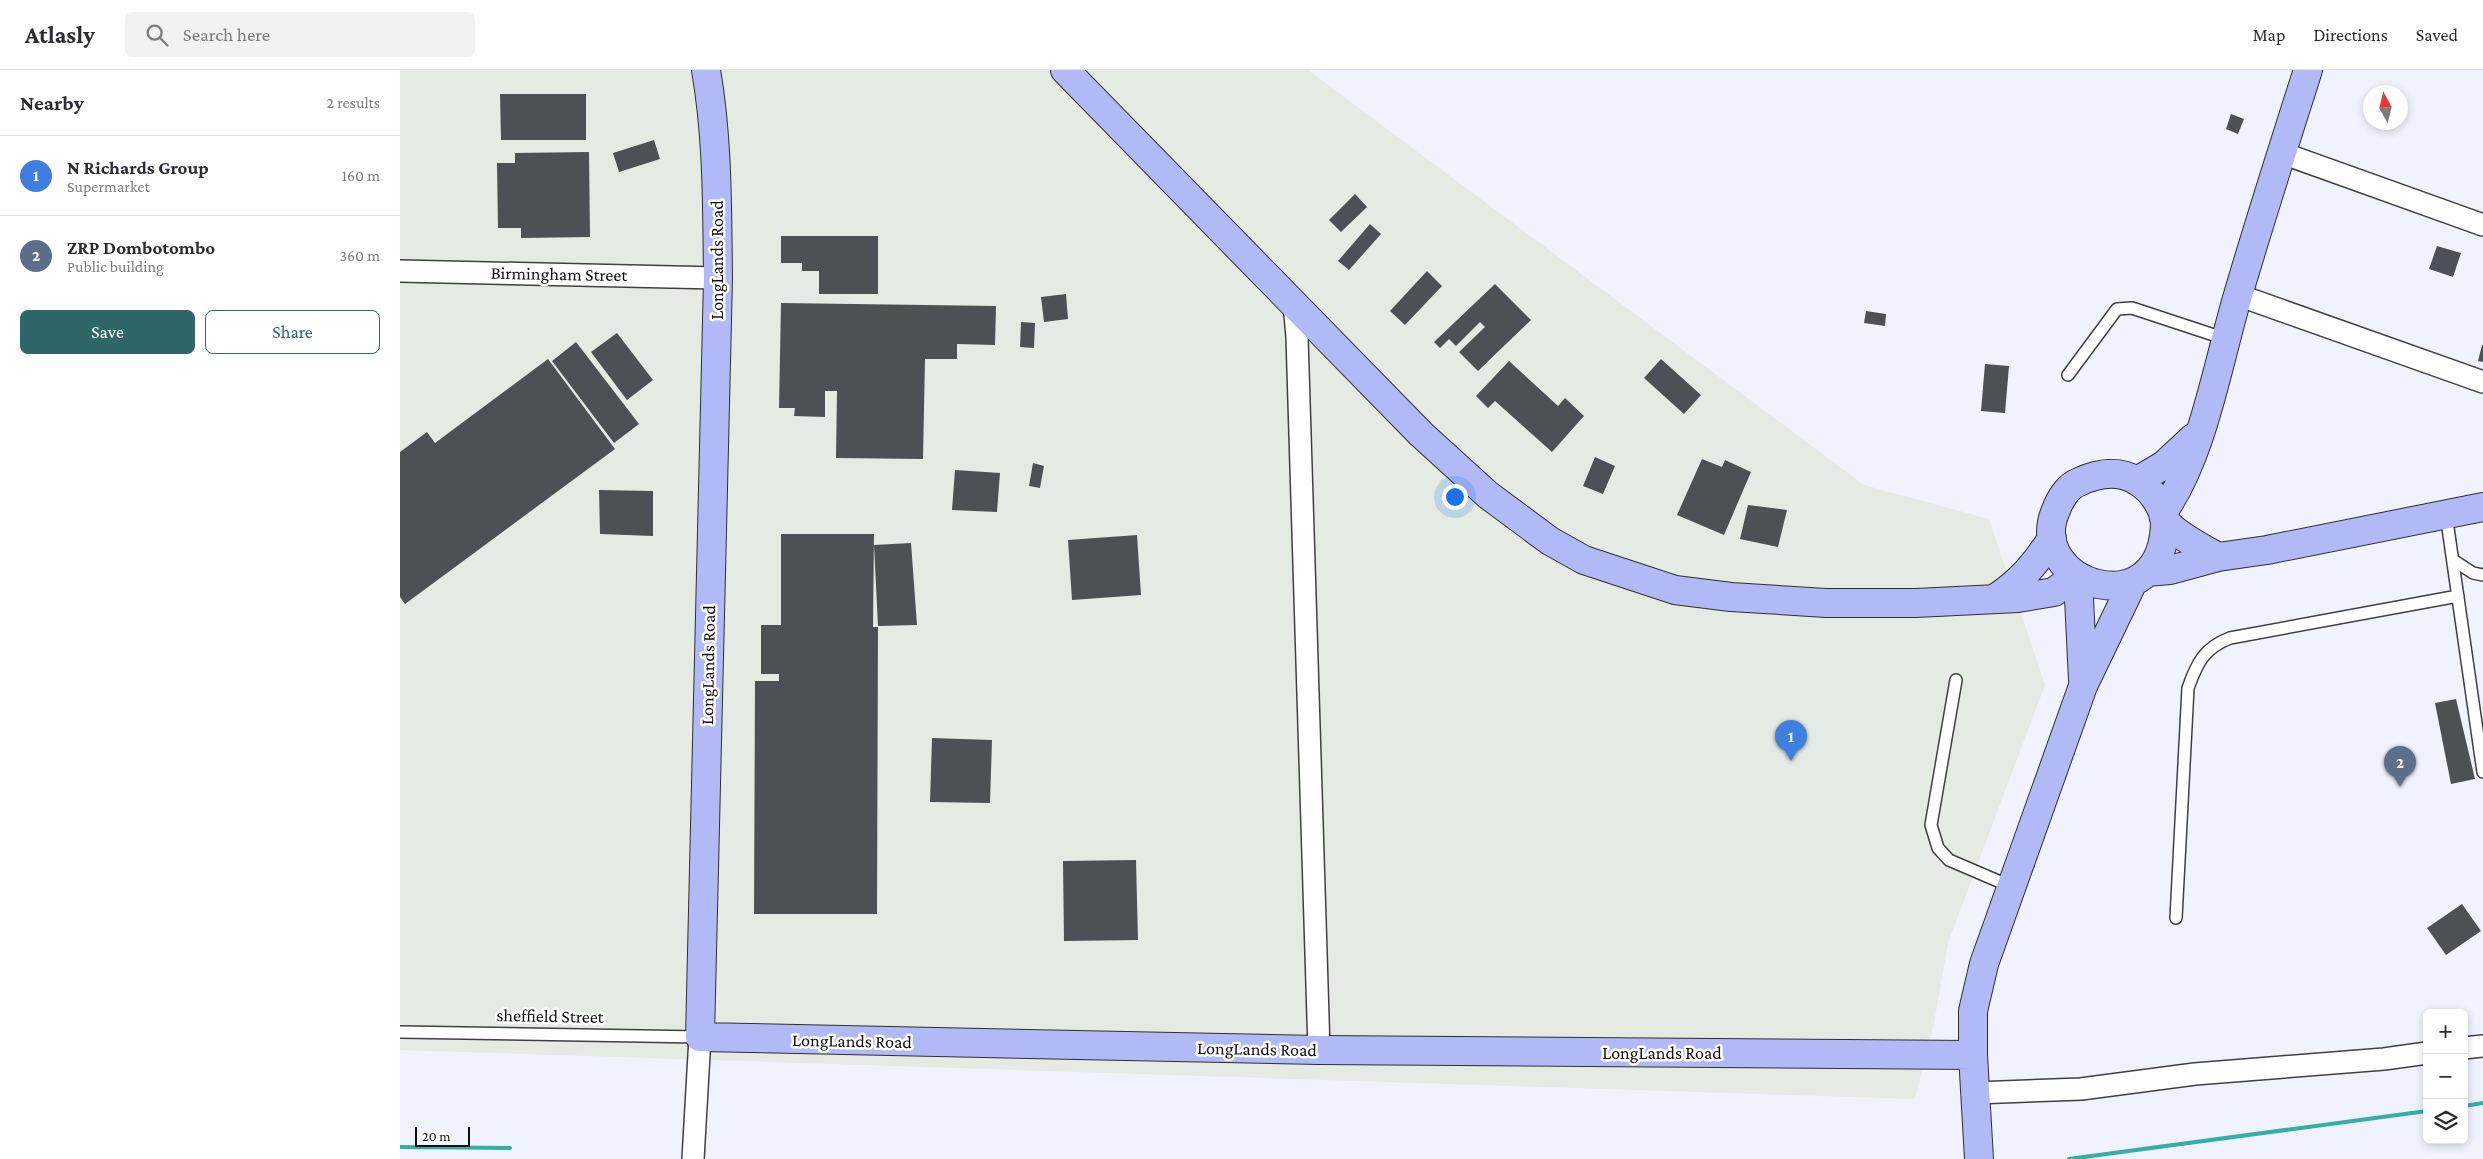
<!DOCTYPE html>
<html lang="en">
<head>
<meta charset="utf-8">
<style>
  body { margin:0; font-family:"Crimson Pro",serif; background:#f2f2f3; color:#2b2b33 }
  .controls { position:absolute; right:15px; bottom:15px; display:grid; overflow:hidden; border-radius:8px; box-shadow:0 2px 8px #0003 }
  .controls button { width:45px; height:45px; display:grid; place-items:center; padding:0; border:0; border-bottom:1px solid #e1e1e2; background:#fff; color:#2b2b33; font:25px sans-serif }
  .compass { position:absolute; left:1963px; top:15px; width:45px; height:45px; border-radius:50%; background:#fff; box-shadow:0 2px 8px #0003; rotate:352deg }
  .scale { position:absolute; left:15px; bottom:12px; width:55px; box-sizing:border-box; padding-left:5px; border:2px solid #0d0d0d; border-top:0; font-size:14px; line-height:18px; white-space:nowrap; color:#0d0d0d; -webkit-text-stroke:4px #fff; paint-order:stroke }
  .you { position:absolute; left:1054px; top:426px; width:18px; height:18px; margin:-12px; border:4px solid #fff; border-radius:50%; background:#1a73e8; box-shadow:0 0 0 8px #1a73e833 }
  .badge { display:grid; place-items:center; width:32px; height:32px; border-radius:50%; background:#2f6668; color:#fff; font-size:16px; font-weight:700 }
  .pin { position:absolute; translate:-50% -41px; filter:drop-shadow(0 1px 2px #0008) }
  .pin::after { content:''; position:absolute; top:26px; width:18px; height:15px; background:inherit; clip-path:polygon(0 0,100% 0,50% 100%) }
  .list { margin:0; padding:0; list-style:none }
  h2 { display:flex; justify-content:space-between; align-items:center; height:65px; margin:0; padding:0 20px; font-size:21px }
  h2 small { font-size:16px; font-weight:400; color:#7c7c81 }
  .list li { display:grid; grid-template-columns:32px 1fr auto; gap:15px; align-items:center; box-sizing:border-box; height:80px; padding:0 20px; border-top:1px solid #e1e1e2 }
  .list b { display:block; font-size:19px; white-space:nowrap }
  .list p { margin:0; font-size:16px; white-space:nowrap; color:#7c7c81 }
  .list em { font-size:16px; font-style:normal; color:#7c7c81 }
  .actions { display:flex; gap:10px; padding:15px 20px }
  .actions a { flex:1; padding:11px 0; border:1px solid #2f6668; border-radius:8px; text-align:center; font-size:18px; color:#2f6668 }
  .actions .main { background:#2f6668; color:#fff }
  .icon { flex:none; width:28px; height:28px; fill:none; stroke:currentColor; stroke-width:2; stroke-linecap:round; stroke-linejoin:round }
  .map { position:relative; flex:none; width:2083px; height:1089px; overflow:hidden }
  header { display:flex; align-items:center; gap:30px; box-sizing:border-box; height:70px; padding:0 25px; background:#fff; border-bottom:1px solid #e1e1e2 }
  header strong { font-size:24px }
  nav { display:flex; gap:28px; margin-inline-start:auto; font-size:18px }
  .search { width:350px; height:45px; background:#f2f2f3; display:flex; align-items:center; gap:12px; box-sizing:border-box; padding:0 18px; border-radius:8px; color:#7c7c81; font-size:19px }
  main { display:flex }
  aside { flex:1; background:#fff }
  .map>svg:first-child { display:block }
  .industrial { fill:#e4ebe3 }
  .building { fill:#4b5155 }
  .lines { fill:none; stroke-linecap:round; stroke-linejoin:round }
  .lane-casing { stroke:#404040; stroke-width:14 }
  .street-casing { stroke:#404040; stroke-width:24 }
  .secondary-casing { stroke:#2f2f2f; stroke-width:30 }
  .lane { stroke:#fff; stroke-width:11 }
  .street { stroke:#fff; stroke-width:21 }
  .secondary { stroke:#b1baf6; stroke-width:28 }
  .rail { stroke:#34afa8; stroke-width:4 }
  .labels { text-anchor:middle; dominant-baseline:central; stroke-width:5; stroke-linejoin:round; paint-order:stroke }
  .street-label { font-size:18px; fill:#0d0d0d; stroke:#fff }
</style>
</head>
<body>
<header>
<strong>Atlasly</strong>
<div class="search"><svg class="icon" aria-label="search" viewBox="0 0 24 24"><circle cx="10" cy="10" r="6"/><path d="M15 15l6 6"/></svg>Search here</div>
<nav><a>Map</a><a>Directions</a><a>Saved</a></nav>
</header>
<main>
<aside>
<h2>Nearby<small>2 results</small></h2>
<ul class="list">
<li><span class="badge" style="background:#3f7fe0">1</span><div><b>N Richards Group</b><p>Supermarket</p></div><em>160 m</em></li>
<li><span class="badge" style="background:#5c6f8a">2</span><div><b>ZRP Dombotombo</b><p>Public building</p></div><em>360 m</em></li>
</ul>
<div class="actions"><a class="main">Save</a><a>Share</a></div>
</aside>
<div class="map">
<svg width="2083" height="1089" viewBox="0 0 2083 1089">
  <rect width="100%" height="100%" fill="#f0f2fd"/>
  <path class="industrial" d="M0,0h908l556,415 125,34 56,166 -97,258 -14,80 -19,76 -1515,-49z"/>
  <path class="building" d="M100,24h86v46h-85z
    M1831,44l13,5 -6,15 -12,-5z
    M254,70l6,19 -41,13 -6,-19z
    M189,82l1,85 -69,1v-10h-23l-1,-65h18v-10z
    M955,124l12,13 -26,25 -12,-12z
    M970,154l11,10 -32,36 -11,-9z
    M381,166h97v58h-59v-23h-17v-8h-21z
    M2037,176l24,7 -8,24 -24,-8z
    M1027,201l15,15 -37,39 -15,-14z
    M1095,214l36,36 -53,51 -19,-19 26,-25 -5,-5 -24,24 -7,-7 -9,9 -6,-6z
    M666,224l2,25 -24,3 -3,-25z
    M381,233l215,3 -1,39 -38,-1v15h-32l-2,100 -87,-1 1,-67h-12v26l-31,-1 1,-8h-16z
    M1466,241l20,3 -1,12 -21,-3z
    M621,252l14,1 -1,25 -14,-1z
    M217,263l36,47 -26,20 -36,-48z
    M176,272l63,82 -25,19 -62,-82z
    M2082,275h1v17l-5,-1z
    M148,289l67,90 -210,155 -5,-7v-145l27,-20 8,11z
    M1261,289l40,36 -17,19 -40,-36z
    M1109,291l49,45 7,-8 19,18 -32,36 -57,-51 -7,7 -12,-12z
    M1585,294l24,2 -4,47 -24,-2z
    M1195,387l20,9 -12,28 -20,-8z
    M1302,389l20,8 3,-7 26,12 -27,63 -47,-20z
    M633,393l11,3 -4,22 -11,-2z
    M555,400l45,3 -3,39 -45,-2z
    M199,420l54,1v45l-53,-2z
    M1348,435l39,5 -9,37 -38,-8z
    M381,464h93l-1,93h5l-1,287h-123l1,-233h24v-7h-18v-49h20z
    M737,465l4,60 -69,5 -4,-60z
    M511,473l6,82 -39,1 -4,-81z
    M2056,629l19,80 -24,5 -16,-81z
    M532,668l60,2 -2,63 -60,-1z
    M736,790l2,80 -74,1 -1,-80z
    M2062,834l19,27 -35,24 -19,-27z"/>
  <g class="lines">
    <g class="lane-casing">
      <path id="lane" d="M1668,305l49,-66 15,-1 94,31
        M2046,444l37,258
        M2053,490l20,13 10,2
        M1556,610l-25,145 7,23 11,12 63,27
        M1776,848l12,-230c9,-25 16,-40 42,-50l228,-42
        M0,962l300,5"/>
    </g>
    <g class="street-casing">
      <path id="street" d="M1882,83l201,72
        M0,201l318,7
        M1838,225l245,87
        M894,233l3,34 22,713
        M2064,978l19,-2
        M1575,1023l106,-4 114,-15 189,-15 43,-6
        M293,1089l7,-122"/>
    </g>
    <g class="secondary-casing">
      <path id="secondary" d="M306,0c12,69 11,139 12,208l-18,759 619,13 654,5
        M665,0l356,364 67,61 62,46 34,19 91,30 56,7 95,6h90l102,-5 36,-6 21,-16
        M1737,411l27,-16 29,-27
        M1763,442c40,-56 55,-150 75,-217 22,-75 46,-150 70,-225
        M1765,450c0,111 -142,63 -109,-10 4,-11 12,-24 23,-28 19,-9 40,-12 58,-1 12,7 21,19 26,32 0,1 1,7 2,7 8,13 39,29 53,37
        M1747,502l23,-2 48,-13 49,-7 216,-43
        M1678,508l5,102
        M1594,529c25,-16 42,-35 58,-61
        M1579,1089l-6,-104v-44l11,-47 99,-278 50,-104"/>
    </g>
    <use href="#lane" class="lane"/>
    <use href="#street" class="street"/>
    <use href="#secondary" class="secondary"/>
    <path class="rail" d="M2064,1036l19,-3
      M0,1077l110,1
      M1669,1089l358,-48"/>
  </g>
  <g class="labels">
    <g class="street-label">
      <text transform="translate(317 190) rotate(-90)">LongLands Road</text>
      <text transform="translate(159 204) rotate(1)">Birmingham Street</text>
      <text transform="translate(308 595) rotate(-89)">LongLands Road</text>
      <text transform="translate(150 946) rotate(1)">sheffield Street</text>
      <text transform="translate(452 971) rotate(1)">LongLands Road</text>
      <text transform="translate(857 979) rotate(1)">LongLands Road</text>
      <text x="1262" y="983">LongLands Road</text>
    </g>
  </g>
</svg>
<div class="controls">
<button>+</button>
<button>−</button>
<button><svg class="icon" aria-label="layers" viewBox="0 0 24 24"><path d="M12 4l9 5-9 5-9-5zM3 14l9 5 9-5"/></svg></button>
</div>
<svg class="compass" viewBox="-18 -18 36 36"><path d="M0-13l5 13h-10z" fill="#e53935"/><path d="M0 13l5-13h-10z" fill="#7c7c81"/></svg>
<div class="scale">20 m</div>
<div class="you"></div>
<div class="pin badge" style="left:1391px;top:691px;background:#3f7fe0">1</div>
<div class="pin badge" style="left:2000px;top:717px;background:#5c6f8a">2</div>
</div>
</main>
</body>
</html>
